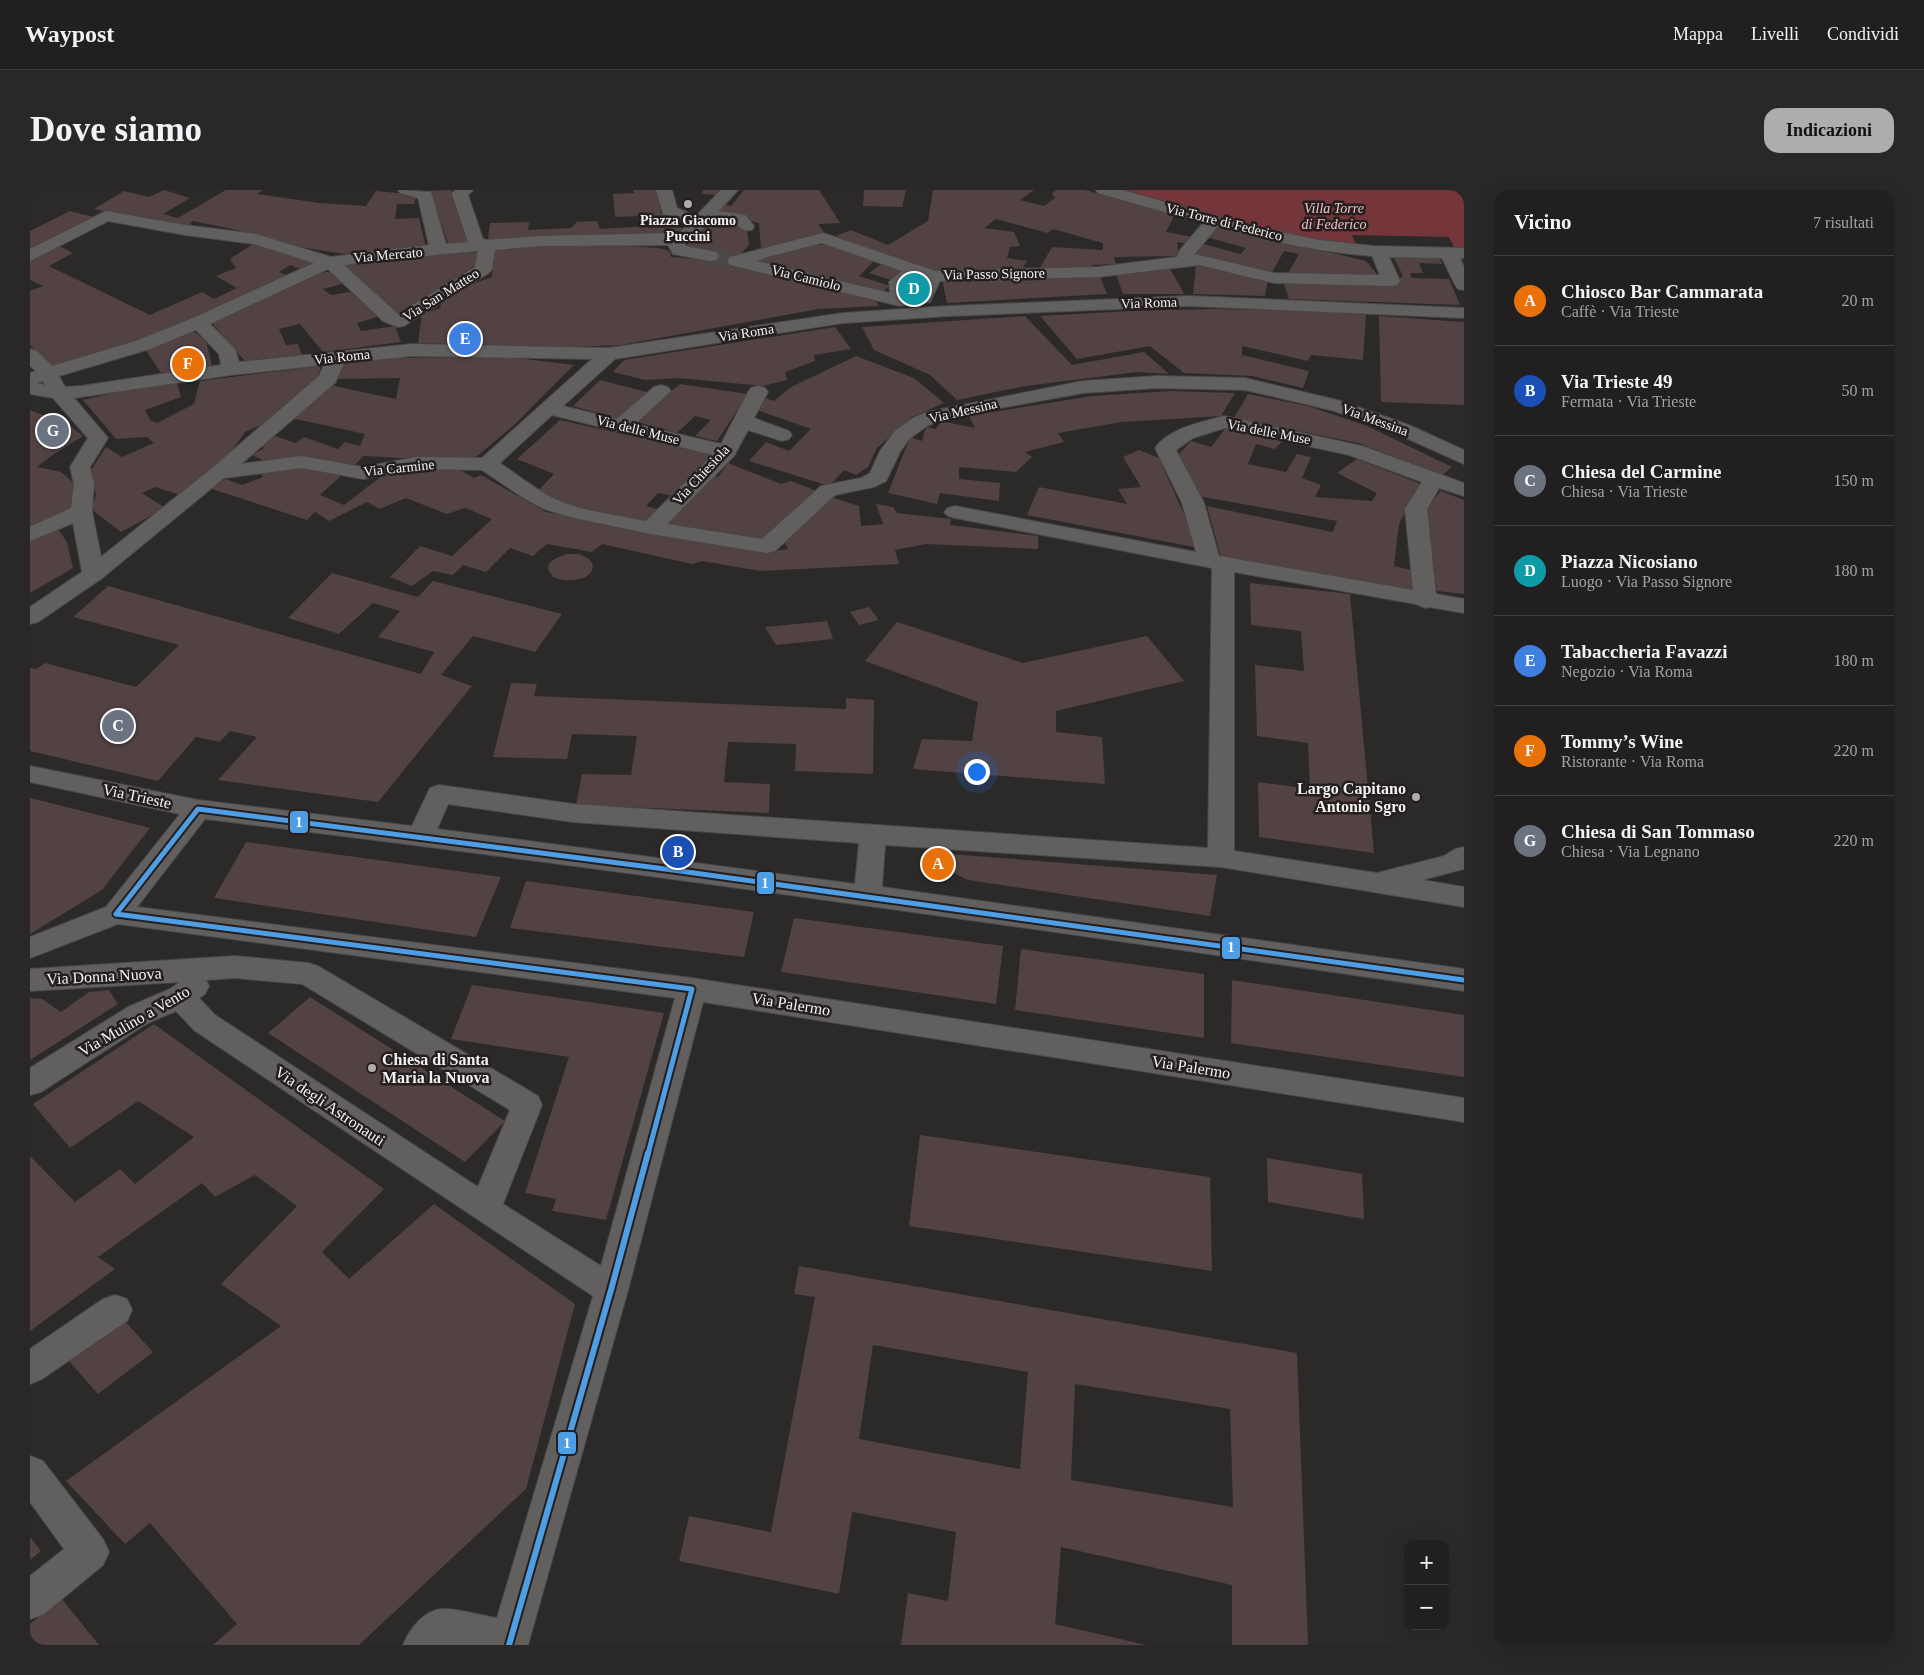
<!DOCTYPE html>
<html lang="it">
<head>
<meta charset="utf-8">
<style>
  body { margin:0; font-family:Georgia,serif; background:#292728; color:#f1f3f6 }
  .controls { position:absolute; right:15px; bottom:15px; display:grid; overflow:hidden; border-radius:10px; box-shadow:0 5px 20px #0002 }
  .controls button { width:45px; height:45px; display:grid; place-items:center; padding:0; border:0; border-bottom:1px solid #3e3d3d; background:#211f1f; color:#f1f3f6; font:25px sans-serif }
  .you { position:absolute; left:946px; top:581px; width:18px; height:18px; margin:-12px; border:4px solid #fff; border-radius:50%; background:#1a73e8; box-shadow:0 0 0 8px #1a73e833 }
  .badge { display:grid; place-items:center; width:32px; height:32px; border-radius:50%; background:#afacac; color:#fff; font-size:16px; font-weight:700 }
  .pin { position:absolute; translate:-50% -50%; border:2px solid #fff; box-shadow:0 1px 5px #0006 }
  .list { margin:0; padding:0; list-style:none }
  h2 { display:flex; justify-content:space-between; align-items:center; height:65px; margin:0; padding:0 20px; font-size:21px }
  h2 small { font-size:16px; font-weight:400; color:#a2a2a4 }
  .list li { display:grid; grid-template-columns:32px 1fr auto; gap:15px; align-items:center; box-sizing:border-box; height:90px; padding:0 20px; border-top:1px solid #3e3d3d }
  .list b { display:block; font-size:19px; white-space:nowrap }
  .list p { margin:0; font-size:16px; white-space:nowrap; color:#a2a2a4 }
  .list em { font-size:16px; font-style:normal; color:#a2a2a4 }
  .map { position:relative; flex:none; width:1434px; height:1455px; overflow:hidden; border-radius:15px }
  header { display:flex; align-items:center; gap:30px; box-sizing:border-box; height:70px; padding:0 25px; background:#211f1f; border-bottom:1px solid #3e3d3d }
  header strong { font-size:24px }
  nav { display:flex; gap:28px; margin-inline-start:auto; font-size:18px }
  .intro { display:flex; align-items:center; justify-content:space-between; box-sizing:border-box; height:120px; padding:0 30px }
  h1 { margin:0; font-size:35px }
  .button { padding:12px 22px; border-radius:15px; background:#afacac; color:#111; font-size:18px; font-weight:700 }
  main { display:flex; gap:30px; padding:0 30px }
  aside { flex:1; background:#211f1f; border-radius:15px; box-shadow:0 5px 20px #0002 }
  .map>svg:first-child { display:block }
  .green { fill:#74363a }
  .building { fill:#524244; fill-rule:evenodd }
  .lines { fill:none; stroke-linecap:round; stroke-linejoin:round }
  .minor-tunnel { stroke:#4a4747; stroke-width:18; stroke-dasharray:18 9; stroke-linecap:butt }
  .minor-casing { stroke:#4a4848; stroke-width:2 }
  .minor { fill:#625f5f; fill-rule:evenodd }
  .bus-1-far1-casing { stroke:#241e1e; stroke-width:9 }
  .bus-1-casing { stroke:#241e1e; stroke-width:10 }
  .bus-1-far1 { stroke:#4d9ee5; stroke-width:5 }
  .bus-1 { stroke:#4d9ee5; stroke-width:6 }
  .poi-dot { fill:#afacac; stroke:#241e1e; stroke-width:2 }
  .labels { text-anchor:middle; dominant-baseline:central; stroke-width:5; stroke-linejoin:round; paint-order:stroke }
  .far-park-label { font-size:14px; font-style:italic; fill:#f4c1c2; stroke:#241e1e }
  .far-poi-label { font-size:14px; font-weight:bold; fill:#f6f2f2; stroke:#241e1e }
  .far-street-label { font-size:14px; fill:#f6f2f2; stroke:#241e1e }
  .poi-label { font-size:16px; font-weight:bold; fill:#f6f2f2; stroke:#241e1e; text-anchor:end }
  .street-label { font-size:16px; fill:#f6f2f2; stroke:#241e1e }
  .line-badge { stroke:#241e1e; stroke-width:2 }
  .badge-label { font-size:14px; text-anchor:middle; font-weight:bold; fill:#fff }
</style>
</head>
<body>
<header>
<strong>Waypost</strong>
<nav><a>Mappa</a><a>Livelli</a><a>Condividi</a></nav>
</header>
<div class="intro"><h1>Dove siamo</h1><a class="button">Indicazioni</a></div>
<main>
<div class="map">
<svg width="1434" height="1455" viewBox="0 0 1434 1455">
  <rect width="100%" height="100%" fill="#2c2929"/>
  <path class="green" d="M1095,0h339v57h-10l-5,-10 -97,-2 4,10c-79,-9 -154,-33 -231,-55z"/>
  <path class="building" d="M134,0l26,8 -27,16 15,4 48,-28h37l-6,4 62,9 47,3 10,-15 41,4 -3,9h-17l-2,15 24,-1 7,30 -81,6 -46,-7 -62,-17 -44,-9 -6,6 -93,-18 30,-18 25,6z
    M421,0l18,55 -20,1 -18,-53 -8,-2z
    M603,0h23l5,23 23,17 -25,5 -38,2 -133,2 2,-16 39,-1 -1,8 43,-2 6,-6 20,-1 3,8 51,-3 -8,-10 -28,1 -2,-23 21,-1z
    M673,0h19l-5,5 -15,-1z
    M714,0h75l21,33 -22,1 8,11 -21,2 -44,12 -2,-26 -41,-11 6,-8 7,2z
    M834,0h42l-4,17 -39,-1z
    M903,0h101l-14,10 24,6 11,-8 -3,-5 5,-3h28l90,24 -9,18 27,5 -3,7 -13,-2 2,14 -65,1 2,7 -24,1 -1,5 -53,1 14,-24 51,3v-7l-50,-14 -5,4 -52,-14 -12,9 30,4 6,14 -10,1 -3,11 20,3 -5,8 -77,5 -36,-10 -73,-28 15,-6 37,15 40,-24z
    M40,21l24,6 -64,34v-20z
    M683,28l21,4 13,7 2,16 -20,21 145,32 5,8 -60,3 -198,36 -55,2 -148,-4 4,-29 19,-6 -1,-5 25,-16 27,-10 1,-29 47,-3h73l45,3 12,3 1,6 36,3 6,-7 -29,-5z
    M1185,35l151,36 15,18 -95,-2 13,-23 -15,-3 -13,23 -79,-20 11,-10 38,10 5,-6 -40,-11z
    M797,51l49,18 -17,17 31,10 -11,7 -124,-33 55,-17 12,2z
    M226,52l61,20 -14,8 -13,-5 -11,7 10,4 -170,73 -65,19 -24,-23v-54l13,-5 -13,-6v-19l27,-16 16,8 -24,13 101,49 52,-23 12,7 23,-11 -21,-12 20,-8 -6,-9z
    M451,62l-7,14 -77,51 -56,-51 52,-8z
    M1362,64l47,1 3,9 -23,-1 4,10h-13l2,5 37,1 11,26 -171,-6 -6,-18 109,3 11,-8z
    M854,72l22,8 -12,11 -25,-8z
    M1166,75l27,4 45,11 -3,16 -72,-2z
    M1140,78l14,26h-61l-8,-23z
    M304,81l11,12 -22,6 8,6 19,-3 30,24 -23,7 4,8 34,-5 6,16 -78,10 -23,-28 -21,5 7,16 12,-1 4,11 -57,6 -33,-38 102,-49z
    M1070,86l7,18 -160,9 -5,-24z
    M1181,119l106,2 49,4 -3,45 -52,-5 -3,6 -66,-15v9l67,16 -6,17 -51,-12 -68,-3 -34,-27 -73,13 -37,-43 90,-5z
    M995,126l47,49 72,-13 25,22 -32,-2 -111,14 -69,14 -27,-25 -56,-25 -12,-23z
    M1349,126l85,6v83l-83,-3z
    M805,137l16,22 -37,6 1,6 -30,11 2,8 -24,6 -85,-8 -33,2 -32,-8 11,-12z
    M162,140l14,11 6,25 -51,7 -16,-24z
    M826,166l58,22 30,25 -32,14 -35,31 -9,19 -12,8 -12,-5 -15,16 -80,-25 17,-19 23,9 22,-22 -54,-19 8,-12 9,3 17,-14z
    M479,167l65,8 -61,61 -37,31 -57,2 -55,-3 -13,12 -86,-7 -13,-6 12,-7 -5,-5 12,-8 25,8 8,-6 34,12 7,-7 15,4 5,-12 -74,-16 35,-31 8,-1 62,13 4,-21 -62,1 3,-17 48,-4z
    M291,176l-3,10 -57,49 -16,7 -18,26 -43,38 -29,-9 -13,6 23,15 -44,24 -30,-23 5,-14 -5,-25 15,-23 16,10 32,-14 -7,-6 -31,2 -33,-39 50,-12 44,-5 4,14 -36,13 5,10 7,3 37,-19 6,-23z
    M570,190l50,13 -31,26 -46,-13z
    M650,194l68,10 -31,47 -22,-5 16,-16 -16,-4 -18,17 -43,-12z
    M1140,201l65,2 -14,23 -99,6 -64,11 6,9 -39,10 7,5 -16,15 -57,-5v12l41,4 -1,18 -59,-8 -3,11 -49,-11 22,-56 12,4 4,-14 10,2 5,-8 34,7 -6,-12 123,-20z
    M1218,204l60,12 59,20 85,41 -10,8 -84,-32 -124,-25z
    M0,220l39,15 14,11 -32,20 -14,11 24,5 15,13v25l-46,21z
    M530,230l156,35 -40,41 -18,-3 -12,13 14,4 -12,12 -62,-12 -49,-18 17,-18 -37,-15z
    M1195,239l59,10 -9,10 -19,-5 -8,20 38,8 11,-18 14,3 -9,21 19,7 -6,12 57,4 5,-8 -40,-20 20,-14 64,25 -22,40 -5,42 22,5 -1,23 -194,-37 -14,-51 126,26 4,-11 -139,-25 -19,-42 12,-13 20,6z
    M1109,260l20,8 40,90 -172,-33 12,-28 88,17 -9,-15 23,-2 -18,-30z
    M698,273l53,21 10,-3 28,11 -51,48 -101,-16 43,-49 8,2z
    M273,275l41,8 -24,22 24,10 39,-30 22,-5 30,-2 24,1 15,9 7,-3 65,37 221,40 21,-3 -5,-12 45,-41 31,10 2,20 22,-2 -7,-20 17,3 4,6 54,6 -1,6 88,11v13l-112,-5 -31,6 4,14 -139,7 -58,-10 -10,3 -90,-20 -10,8 -45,-8 -14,12 -23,-8 -24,24 -23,-7 -10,10 -20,-4 -21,15 -22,-9 30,-31 32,10 40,-37 -27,-11 -18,6 -41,-16 -26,11 -13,-7 -38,19 -14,-9 -8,8 -98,-32 17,-9 16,6 21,-8 -4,-6z
    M1411,301l23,9v94l-27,-3 -11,-83z
    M26,336l11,16 6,26 -43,25v-54z
    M537,364h12l9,4 5,6 -1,7 -6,6 -11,3h-12l-10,-3 -5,-7 1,-7 7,-5z
    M302,383l86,24 15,-16 129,33 -27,38 -62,-16 -32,39 31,11 -94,116 -160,-22 39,-43 -27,-6 -10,11 -24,-5 -38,44 -128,-30v-83l6,1 9,-6 91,24 43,-42 -106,-28 35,-31 313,88 13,-22 -56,-15 22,-26 -27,-8 -34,31 -51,-16z
    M1220,393l100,11 24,259 -115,-16 -1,-55 52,7 -2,-46 -51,-7 -2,-71 49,6 -3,-40 -50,-6z
    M839,417l10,13 -20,5 -9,-13z
    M797,431l6,18 -57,6 -11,-18z
    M867,432l126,41 124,-27 37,45 -128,30v21l46,5 3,47 -192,-15 9,-30 50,2 6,-39 -113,-41z
    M481,493l26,1 -3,12 312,13v-11l28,2 -1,74 -78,-3 1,-27 -68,-2 -4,40 46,2 -1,29 -193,-8 6,-31 49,1 6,-39 -65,-2 -5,25 -74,-2z
    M0,608l120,30 -48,62 -72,44z
    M216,652l255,35 -25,60 -262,-39z
    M920,664l267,21 -7,41 -242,-36 -16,-8z
    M496,691l228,31 -10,45 -234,-29z
    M764,728l209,28 -7,58 -215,-32z
    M991,759l183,25v64l-189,-28z
    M1202,790l232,35v62l-233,-34z
    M442,795l192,28 -58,207 -54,-9 4,-12 -31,-6 44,-136 -118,-18z
    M79,800l9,14 -88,56v-62l12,1 19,13 28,-20z
    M280,807l195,124 -40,41 -197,-129z
    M124,834l230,165 -62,63 27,27 85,-75 141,100 -49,185 -167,156h-146l24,-21 -87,-101 -25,21 -59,-63 215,-155 -60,-42 76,-78 -42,-31 -40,22 -13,-14 -104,74 17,12 -85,62v-175l45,46 45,-33 15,15 59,-47 -56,-36 -68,47 -37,-44z
    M890,945l290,42 2,94 -303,-45z
    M1237,968l95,16 2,45 -96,-17z
    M769,1076l498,87 11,292h-76v-60l-171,-38 -6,77 91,21h-245l7,-52 40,8 8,-69 -104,-20 -13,82 -160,-33 10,-45 82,16 44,-235 -21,-3zM843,1155l155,27 -8,97 -161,-30zM1045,1194l155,25 3,98 -162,-27z
    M93,1129l30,33 -55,42 -30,-34z
    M0,1347l11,14 -11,9z
    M31,1408l38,47h-69v-21z"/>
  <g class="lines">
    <path class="minor-tunnel" d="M680,66l24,5"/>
    <g class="minor-casing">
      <path id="minor" d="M368,0l33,2 15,52 22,-2 -16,-48 3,-4h18l-5,5 15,44 4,1 53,-4 138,-3 10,-8 -25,-11 -7,-24h16l5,18 19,8 25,-26h17l-19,21 26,4 9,11 -2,4c-11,2 -11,-4 -19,-7 -6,-3 -15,-2 -22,-3l-21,21 -6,1 2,4 30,6 3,4 -3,4 -6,1 -37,-7 -5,-9 -128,1 -45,4 -3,19 -3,4 -85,53 -6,1 -15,-6 -55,-52 -118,55 25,25 4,13 173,-18 197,4 234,-35 106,-7 240,-10 275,12v10l-275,-12 -240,10 -106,7 -228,36 -52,47 54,13 37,-32 7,-2 7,2 3,4 -36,33 86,20 27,-52 3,-4 7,-2 7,2 3,4 -14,26 35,13 3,4 -3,4 -7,2 -34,-11 -14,26 -67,68 95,15 59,-53 40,-8 9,-5 10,-22 15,-20 18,-13 14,-6 156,-31 74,-5 88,2 96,23 68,24 55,25v14l-69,-31 -60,-22 -90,-21 -88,-2 -74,5 -99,18 -44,10 -13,5 -18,13 -9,13 -14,29 -12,6 -39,8 -60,56 -8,2 -116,-19 -81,-17 -26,-8 -22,-12 -40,-27 -65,-1 -54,10 -61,-11 -78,10 -123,101 -63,43 -8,2v-17l52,-35 -9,-49 -43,18v-14l41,-19 3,-24 -4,-17 18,-29 -35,-40 -23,-4v-21l6,-2 -6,-5v-17l7,2 15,15 84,-25 57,-23 121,-55 -60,-19 -69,-9 -77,-14 -78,40v-12l76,-38 79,14 71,9 75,23 98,-12 -11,-47 -18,-5zM448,61l-3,16 -77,47 -54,-49c44,-6 89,-10 134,-14zM166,140l23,24 2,11 -140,21 -16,1 -6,-11 91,-27zM382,166l180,3 -110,99 -65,-1 -54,10 -61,-11 -61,8 94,-81 9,-20zM294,175l-5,11 -108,93 -110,88 -9,-46 2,-27 -4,-17 18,-29 -34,-40 157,-23zM13,191l2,4 -9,-2h1zM522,225l161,40 -67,66c-28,-6 -60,-9 -87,-20 -21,-9 -40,-25 -59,-38z
        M1066,0h26l121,34 76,16 54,6 91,2v10h-4l4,9v23l-6,-1 -3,-4 -13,-27 -53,-1 11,24 -3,4 -6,1 -117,-3 -75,-18 -101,12 -158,4 -10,21 -30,4 -170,-41 -3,-4 3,-4 93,-24 112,38 163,-4 79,-10 3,-7 23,-27 -105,-30zM1187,37c51,14 102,25 155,29l8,19 -106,-2 -75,-18h-5zM792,53l80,28 -13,11 1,11 -133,-32 10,-4zM881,90l11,1 -5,13 -9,1 -1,-11z
        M1194,226l138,30 102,37v13l-25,-8 -12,21 9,85 28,5v14l-35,-6 -4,1 -9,-4 -182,-32v279l143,22 67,-17 11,-7 9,-2v22l-42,11 42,7v20l-243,-40 -336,-22 -3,42 582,82v22c-419,-61 -839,-121 -1259,-172l-68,88 555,71 772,120v24l-761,-120 -75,288 -100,355h-125c6,-15 21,-35 39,-36 15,-1 40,7 55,9l96,-322 -398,-265 -19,-20 -28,12 -107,69 -11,3v-27l98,-61 42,-18 10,-7 -150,9v-22l205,-13 73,7 10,3 220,130 4,9 -39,99 98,62 74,-268 -557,-74 -88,34v-21l76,-30 74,-93 -150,-32v-16l168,34 214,26 18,-38 9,-3 134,19 635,44 4,-280 -257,-50 -7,-2 -4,-4 4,-4 7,-2 241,46 -14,-49 -27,-55c14,-20 47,-26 69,-32zM1195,238l124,27 73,27 -17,27 8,81 -194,-34 -15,-53 -28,-53 17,-12zM418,614l125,18 286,21 -4,41 -418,-55zM205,788l67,6 208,126 -32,77 -263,-172 -16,-17 6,-4 4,-8 -3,-6z
        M85,1105l12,4 5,11 -5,11 -85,58 -12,5v-35l73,-50z
        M0,1266l13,5 60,78 6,13 -6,13 -59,49 -14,5v-43l34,-27 -34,-47z"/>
    </g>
    <use href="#minor" class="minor"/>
    <g class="bus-1-far1-casing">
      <path id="bus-1-far1" d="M86,724l82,-105 475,61 791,110
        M86,724l576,75 -44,165"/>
    </g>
    <g class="bus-1-casing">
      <path id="bus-1" d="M479,1455l102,-355 37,-137"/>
    </g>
    <use href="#bus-1-far1" class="bus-1-far1"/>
    <use href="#bus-1" class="bus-1"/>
  </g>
  <g class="poi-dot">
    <circle cx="658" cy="14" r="5"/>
    <circle cx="1386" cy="607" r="5"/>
    <circle cx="342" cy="878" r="5"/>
  </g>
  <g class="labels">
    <g class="far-park-label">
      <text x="1304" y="18">Villa Torre<tspan x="1304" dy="16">di Federico</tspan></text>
    </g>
    <g class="far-poi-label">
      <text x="658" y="30">Piazza Giacomo<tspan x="658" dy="16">Puccini</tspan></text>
    </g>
    <g class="far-street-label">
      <text transform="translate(1194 32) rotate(14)">Via Torre di Federico</text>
      <text transform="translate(358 65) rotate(-5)">Via Mercato</text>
      <text transform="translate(964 84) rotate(-1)">Via Passo Signore</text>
      <text transform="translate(776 88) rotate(14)">Via Camiolo</text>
      <text transform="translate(411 105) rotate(-32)">Via San Matteo</text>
      <text transform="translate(1119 113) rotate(-2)">Via Roma</text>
      <text transform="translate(716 143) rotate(-9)">Via Roma</text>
      <text transform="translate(312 167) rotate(-6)">Via Roma</text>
      <text transform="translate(933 221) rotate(-13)">Via Messina</text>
      <text transform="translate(1345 230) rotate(20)">Via Messina</text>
      <text transform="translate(608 240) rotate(14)">Via delle Muse</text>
      <text transform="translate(1239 242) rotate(11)">Via delle Muse</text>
      <text transform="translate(369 278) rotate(-6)">Via Carmine</text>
      <text transform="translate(671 285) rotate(-47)">Via Chiesiola</text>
    </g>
    <g class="poi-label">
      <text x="1376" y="598">Largo Capitano<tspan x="1376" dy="18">Antonio Sgro</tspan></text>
      <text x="352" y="869" text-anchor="start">Chiesa di Santa<tspan x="352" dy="18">Maria la Nuova</tspan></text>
    </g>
    <g class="street-label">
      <text transform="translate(107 606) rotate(12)">Via Trieste</text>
      <text transform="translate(74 786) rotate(-3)">Via Donna Nuova</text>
      <text transform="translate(761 814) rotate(9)">Via Palermo</text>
      <text transform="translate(104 831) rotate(-30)">Via Mulino a Vento</text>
      <text transform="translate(1161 877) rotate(9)">Via Palermo</text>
      <text transform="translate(300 916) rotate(34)">Via degli Astronauti</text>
    </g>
  </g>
  <g class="line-badge">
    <rect x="259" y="620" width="20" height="24" rx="5" fill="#4d9ee5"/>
    <rect x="726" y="681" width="19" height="24" rx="5" fill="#4d9ee5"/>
    <rect x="1191" y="746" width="20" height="24" rx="5" fill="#4d9ee5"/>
    <rect x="527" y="1241" width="20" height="24" rx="5" fill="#4d9ee5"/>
  </g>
  <g class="badge-label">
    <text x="269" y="637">1</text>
    <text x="735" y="698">1</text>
    <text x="1201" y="762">1</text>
    <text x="537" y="1258">1</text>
  </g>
</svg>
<div class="controls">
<button>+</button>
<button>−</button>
</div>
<div class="you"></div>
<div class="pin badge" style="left:908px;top:674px;background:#e8710a">A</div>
<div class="pin badge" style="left:648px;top:662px;background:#1a4fb4">B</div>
<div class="pin badge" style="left:88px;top:536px;background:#6b7280">C</div>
<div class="pin badge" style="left:884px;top:99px;background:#0f9aa8">D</div>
<div class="pin badge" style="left:435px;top:149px;background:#3f7fe0">E</div>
<div class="pin badge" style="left:158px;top:174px;background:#e8710a">F</div>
<div class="pin badge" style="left:23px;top:241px;background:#6b7280">G</div>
</div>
<aside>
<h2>Vicino<small>7 risultati</small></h2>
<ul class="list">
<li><span class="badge" style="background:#e8710a">A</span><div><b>Chiosco Bar Cammarata</b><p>Caffè · Via Trieste</p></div><em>20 m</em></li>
<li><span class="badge" style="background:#1a4fb4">B</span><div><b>Via Trieste 49</b><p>Fermata · Via Trieste</p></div><em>50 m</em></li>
<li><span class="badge" style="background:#6b7280">C</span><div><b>Chiesa del Carmine</b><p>Chiesa · Via Trieste</p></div><em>150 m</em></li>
<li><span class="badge" style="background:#0f9aa8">D</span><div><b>Piazza Nicosiano</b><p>Luogo · Via Passo Signore</p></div><em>180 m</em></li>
<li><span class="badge" style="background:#3f7fe0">E</span><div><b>Tabaccheria Favazzi</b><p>Negozio · Via Roma</p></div><em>180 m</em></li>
<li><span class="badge" style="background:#e8710a">F</span><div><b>Tommy’s Wine</b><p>Ristorante · Via Roma</p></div><em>220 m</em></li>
<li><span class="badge" style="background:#6b7280">G</span><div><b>Chiesa di San Tommaso</b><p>Chiesa · Via Legnano</p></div><em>220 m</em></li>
</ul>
</aside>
</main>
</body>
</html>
